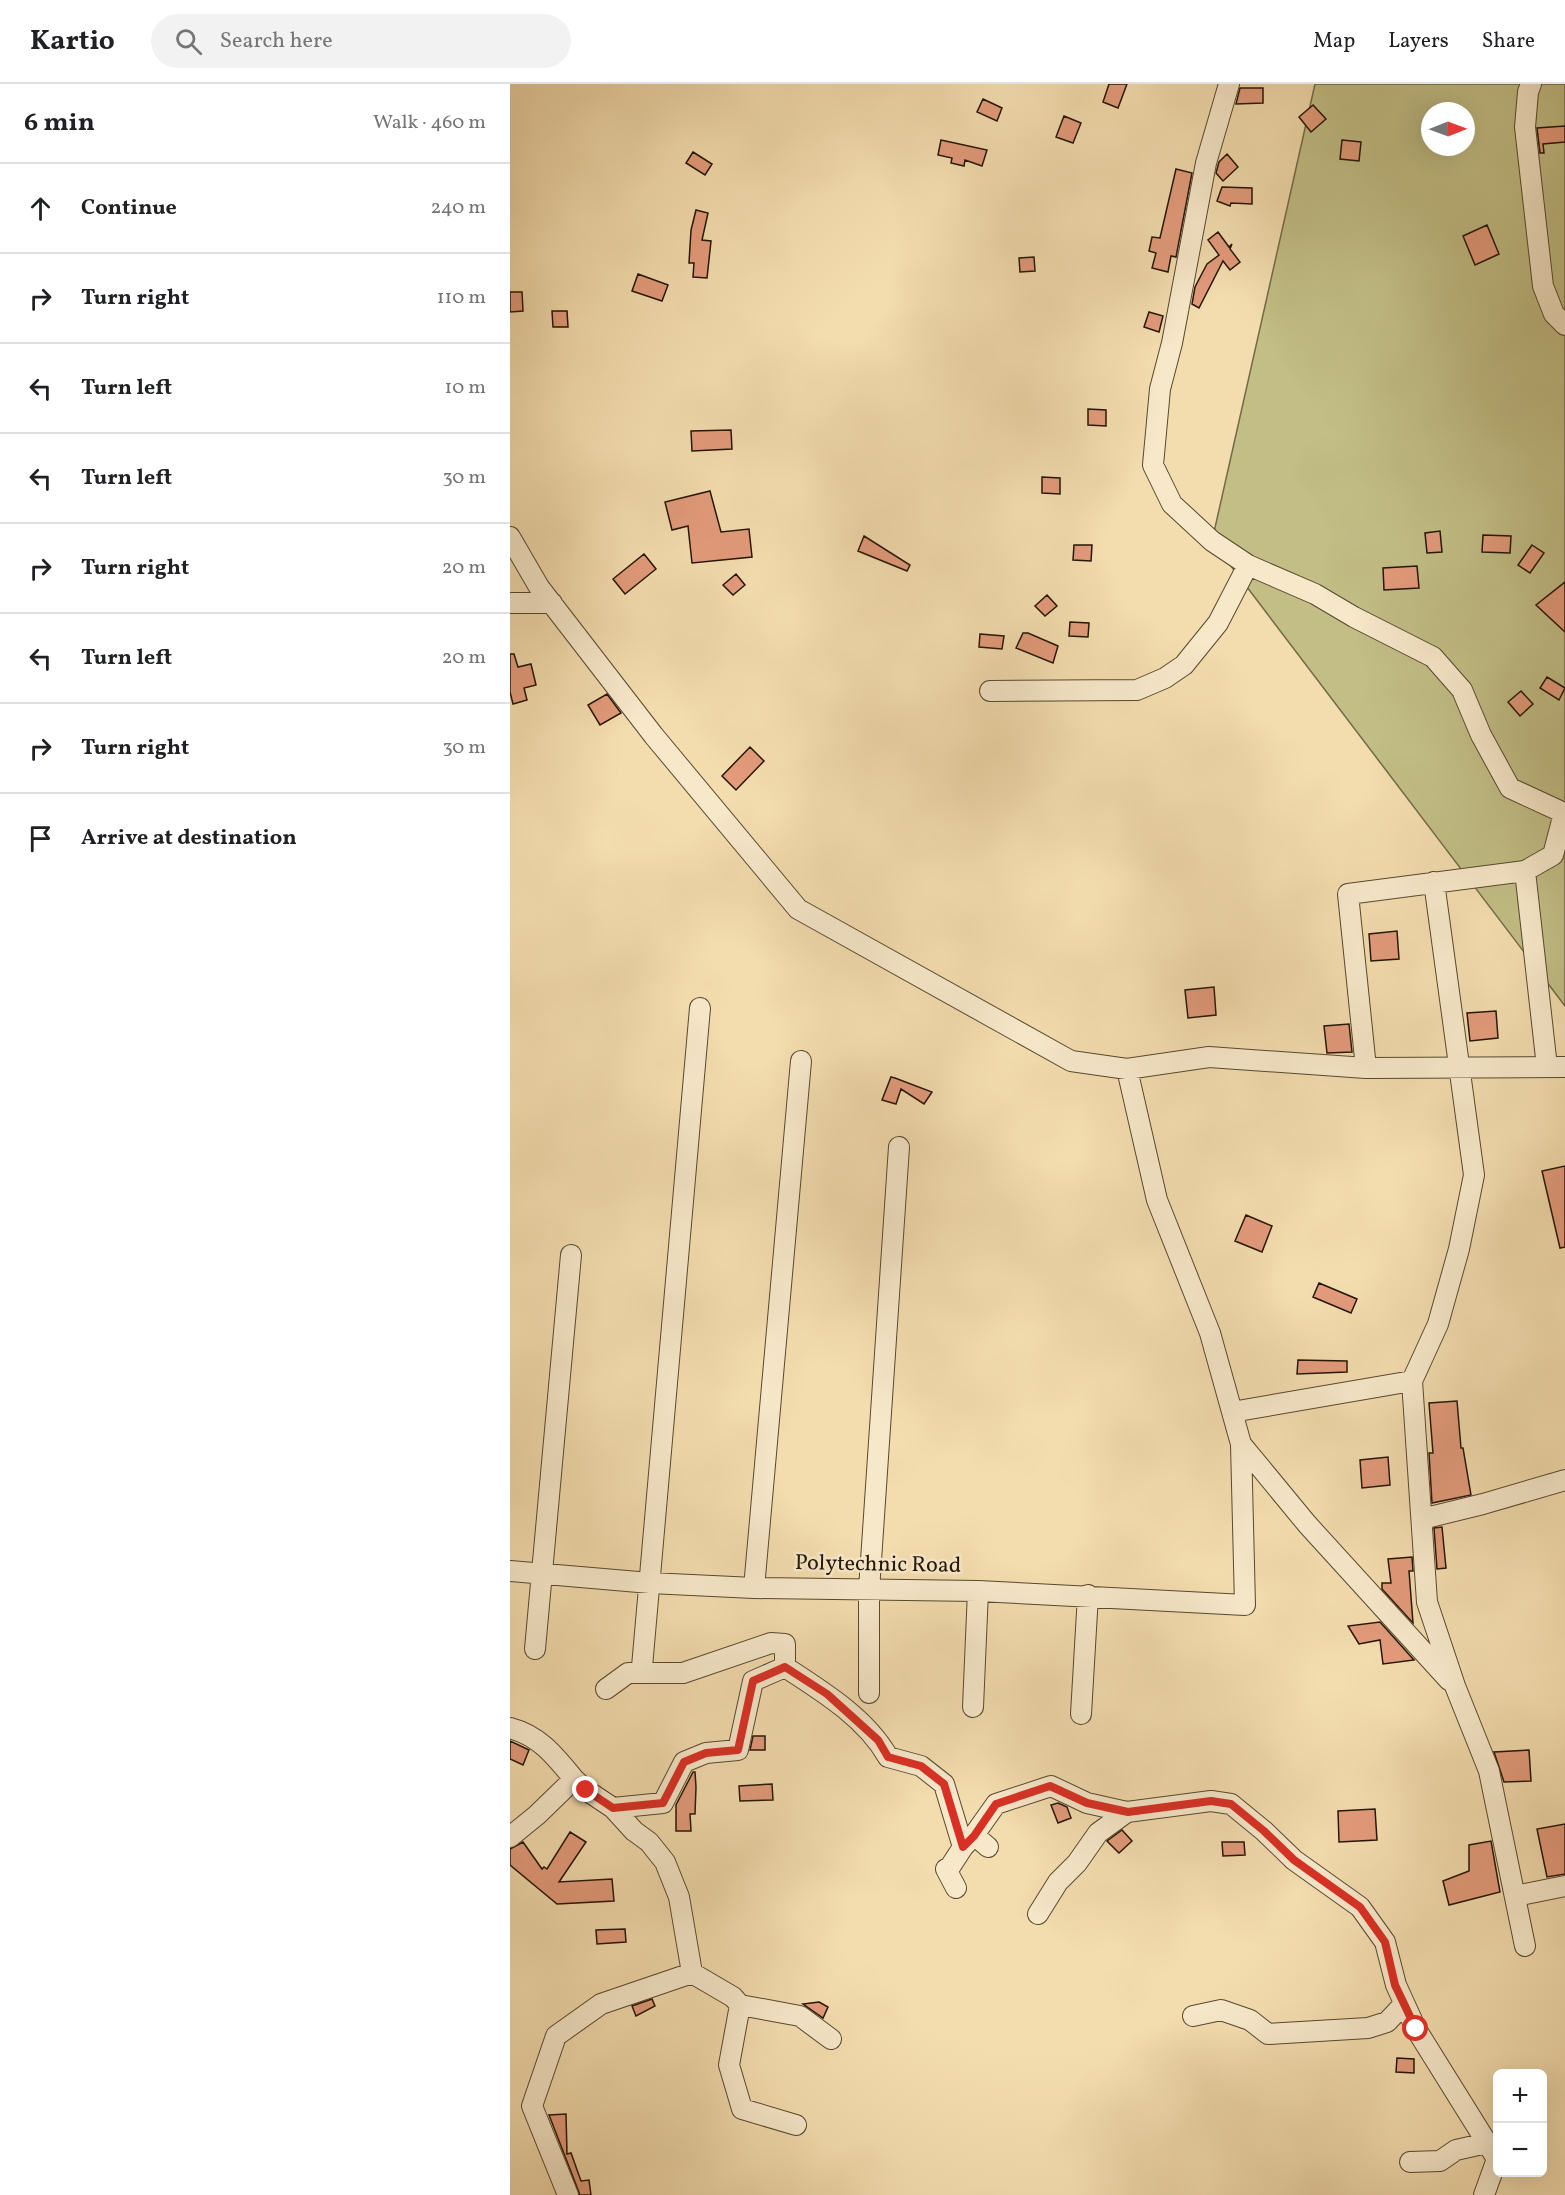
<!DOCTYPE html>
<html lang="en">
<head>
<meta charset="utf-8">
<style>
  body { margin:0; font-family:Vollkorn,serif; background:#f2f2f2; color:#202124 }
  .controls { position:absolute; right:18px; bottom:18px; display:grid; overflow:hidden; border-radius:9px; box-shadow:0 6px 24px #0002 }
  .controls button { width:54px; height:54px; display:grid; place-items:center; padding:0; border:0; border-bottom:2px solid #e0e0e0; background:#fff; color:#202124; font:30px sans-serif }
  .compass { position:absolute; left:911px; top:18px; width:54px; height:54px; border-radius:50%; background:#fff; box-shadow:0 6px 24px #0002; rotate:89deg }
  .stop { position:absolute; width:18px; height:18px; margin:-14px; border:4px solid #d93025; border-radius:50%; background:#fff }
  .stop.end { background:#d93025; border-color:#fff; box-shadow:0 2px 6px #0008 }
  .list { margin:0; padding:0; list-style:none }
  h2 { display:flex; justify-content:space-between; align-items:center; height:78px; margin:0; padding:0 24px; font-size:26px }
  h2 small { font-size:20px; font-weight:400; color:#757577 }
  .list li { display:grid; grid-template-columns:39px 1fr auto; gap:18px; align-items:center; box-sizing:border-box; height:90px; padding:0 24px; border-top:2px solid #e0e0e0 }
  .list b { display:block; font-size:22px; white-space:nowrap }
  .list em { font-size:20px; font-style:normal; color:#757577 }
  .icon { flex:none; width:33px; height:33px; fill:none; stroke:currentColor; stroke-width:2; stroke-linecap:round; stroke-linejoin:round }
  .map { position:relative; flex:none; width:1055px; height:2111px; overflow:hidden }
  header { display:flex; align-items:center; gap:36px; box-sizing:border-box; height:84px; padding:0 30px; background:#fff; border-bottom:2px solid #e0e0e0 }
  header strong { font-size:28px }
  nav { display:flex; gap:33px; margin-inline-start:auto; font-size:21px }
  .search { width:420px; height:54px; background:#f2f2f2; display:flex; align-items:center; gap:15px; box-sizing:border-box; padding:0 21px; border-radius:33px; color:#757577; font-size:22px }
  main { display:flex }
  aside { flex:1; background:#fff }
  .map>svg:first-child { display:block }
  .green { fill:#c2be86; stroke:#726a46; stroke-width:1.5; fill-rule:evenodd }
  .building { fill:#e39b7b; stroke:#231605; stroke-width:1.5 }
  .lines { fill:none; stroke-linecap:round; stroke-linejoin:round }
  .minor-casing { stroke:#57482f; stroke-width:22 }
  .minor { stroke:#f7e8ca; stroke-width:20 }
  .route { stroke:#d93025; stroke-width:8 }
  .labels { text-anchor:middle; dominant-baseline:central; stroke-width:5; stroke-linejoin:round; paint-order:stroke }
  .street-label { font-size:22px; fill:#231605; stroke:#f7e8ca }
</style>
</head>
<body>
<header>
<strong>Kartio</strong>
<div class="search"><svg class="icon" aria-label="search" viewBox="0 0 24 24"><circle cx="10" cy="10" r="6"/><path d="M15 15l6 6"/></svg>Search here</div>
<nav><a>Map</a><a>Layers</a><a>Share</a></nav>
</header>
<main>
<aside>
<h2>6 min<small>Walk · 460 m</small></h2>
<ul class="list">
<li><svg class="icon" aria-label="ahead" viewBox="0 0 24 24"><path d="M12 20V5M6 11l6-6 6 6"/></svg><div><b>Continue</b></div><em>240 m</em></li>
<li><svg class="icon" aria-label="right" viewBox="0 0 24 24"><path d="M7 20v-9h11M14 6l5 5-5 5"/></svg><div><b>Turn right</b></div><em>110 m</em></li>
<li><svg class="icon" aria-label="left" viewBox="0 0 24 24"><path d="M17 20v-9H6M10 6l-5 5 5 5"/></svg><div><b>Turn left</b></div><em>10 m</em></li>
<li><svg class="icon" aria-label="left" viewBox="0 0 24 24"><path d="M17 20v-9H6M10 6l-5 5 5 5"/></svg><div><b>Turn left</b></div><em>30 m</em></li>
<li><svg class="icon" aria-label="right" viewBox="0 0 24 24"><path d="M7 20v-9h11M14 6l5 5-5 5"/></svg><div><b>Turn right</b></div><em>20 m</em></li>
<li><svg class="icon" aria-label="left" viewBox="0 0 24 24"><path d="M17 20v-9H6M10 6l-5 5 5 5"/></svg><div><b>Turn left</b></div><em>20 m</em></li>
<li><svg class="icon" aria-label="right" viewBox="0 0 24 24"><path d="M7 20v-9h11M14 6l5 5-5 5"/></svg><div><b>Turn right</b></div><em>30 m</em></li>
<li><svg class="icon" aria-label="arrive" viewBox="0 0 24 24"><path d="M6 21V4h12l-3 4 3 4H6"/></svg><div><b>Arrive at destination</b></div></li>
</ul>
</aside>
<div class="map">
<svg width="1055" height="2111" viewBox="0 0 1055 2111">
  <rect width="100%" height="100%" fill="#f3dcae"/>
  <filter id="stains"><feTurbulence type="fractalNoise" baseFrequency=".00333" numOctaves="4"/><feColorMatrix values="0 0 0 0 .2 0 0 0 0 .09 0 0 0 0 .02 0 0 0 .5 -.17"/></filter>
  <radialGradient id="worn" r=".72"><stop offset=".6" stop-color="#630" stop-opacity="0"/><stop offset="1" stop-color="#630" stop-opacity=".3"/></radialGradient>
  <path class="green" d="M805,0h250v922l-353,-465zM920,27h36v36h-36z"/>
  <path class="building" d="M599,0h18l-9,24 -15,-6z
    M730,4h23v15l-27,1z
    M473,15l19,9 -5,13 -20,-9z
    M803,21l13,14 -15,13 -12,-15z
    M554,32l17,7 -8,20 -17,-6z
    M1055,42v16l-22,2 1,9h-4l-3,-25z
    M431,56l46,10 -5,16 -17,-6 -1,6 -13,-3 1,-5 -14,-3z
    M832,56l19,2 -2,19 -19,-2z
    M183,68l19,12 -7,11 -19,-12z
    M717,70l11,13 -15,14 -7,-8 3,-11z
    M666,85l16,4 -16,84 -5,-1 -3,16 -16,-4 4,-15 -7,-2 3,-14 8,1z
    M712,103l30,1v16l-21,-1 -1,3 -13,-5z
    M186,126l12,3 -6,27 9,1 -4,37 -14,-1 1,-14h-5l2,-33z
    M977,141l12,29 -24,11 -12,-29z
    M708,148l11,15 3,-3 -2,5 10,13 -10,8 -7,-9 -24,47 -7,-4 3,-17 12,-23 12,-9 -11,-15z
    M524,173l1,14 -15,1 -1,-14z
    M128,190l30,11 -6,16 -30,-10z
    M0,208h12l1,19 -13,1z
    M42,227h15l1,16h-15z
    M639,228l14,4 -4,16 -15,-5z
    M578,325l18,1v16l-18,-1z
    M221,346l1,19 -40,2 -1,-20z
    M532,393l18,1v16l-18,-1z
    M200,407l11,41 28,-3 3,28 -60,6 -4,-37 -16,4 -7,-28z
    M930,447l2,21 -15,1 -2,-20z
    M973,451l28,1 -1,17 -28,-1z
    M354,452l46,29 -3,6 -49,-20z
    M564,461h18l-1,16 -18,-1z
    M1022,461l12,8 -14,20 -12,-8z
    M134,470l12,15 -31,25 -12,-15z
    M907,482l2,22 -35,2 -1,-22z
    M226,490l9,11 -12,10 -10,-10z
    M1055,498v50l-29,-27z
    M537,511l10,11 -12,10 -10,-10z
    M560,538l19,1 -1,14 -19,-1z
    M513,549h5l30,13 -5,17 -37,-15z
    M470,550l24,2 -2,13 -23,-2z
    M0,570h4l4,13 13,-3 5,21 -12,3 3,12 -14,4 -3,-12z
    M1037,593l18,11 -6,12 -19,-12z
    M1011,607l12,13 -13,12 -12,-14z
    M97,610l14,19 -21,12 -12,-20z
    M240,663l14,14 -28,29 -14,-14z
    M887,847l2,28 -28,2 -2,-27z
    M704,903l2,28 -28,3 -3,-28z
    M986,927l2,27 -28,3 -3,-28z
    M839,940l3,28 -25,1 -3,-27z
    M381,993l4,1 37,14 -8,12 -23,-15 -5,15 -14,-4z
    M1055,1082v81l-5,1 -18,-77z
    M736,1131l26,11 -10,26 -27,-11z
    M809,1199l38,16 -6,14 -38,-16z
    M788,1276l49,1v11l-50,2z
    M947,1317l4,47h2l8,47 -39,8 -3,-50h4l-4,-50z
    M878,1373l2,28 -28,3 -2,-28z
    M932,1443l4,41 -9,1 -3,-41z
    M902,1473l1,14h-4l4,52 -31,-34v-6h9l-3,-24z
    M870,1538l34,38 -31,4 -3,-24 -21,4 -11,-18z
    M243,1652h12v14h-15z
    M0,1657l19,9 -6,15 -13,-6z
    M1019,1666l2,31 -27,1 -10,-30z
    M183,1688h2l1,15 -1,27h-5l1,17h-15v-26z
    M262,1700l1,16 -33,1 -1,-15z
    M548,1719l9,4 4,11 -13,5 -7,-18z
    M865,1725l2,31 -38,2 -1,-31z
    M1055,1740v50l-18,3 -10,-48z
    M612,1746l10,11 -13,12 -12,-12z
    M60,1748l16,10 -27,40 53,-3 2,22 -57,3 -47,-39v-16l13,-7 19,27 2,-2 3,2z
    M981,1757l9,51 -51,13 -6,-24 26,-10v-26z
    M712,1758h22l1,13 -22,1z
    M115,1845l1,13 -29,2 -1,-14z
    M142,1915l3,7 -19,10 -4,-10z
    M309,1918l9,5 -5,11 -20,-14z
    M887,1974l17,1v14l-18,-1z
    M56,2030l1,40 4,-1 10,28 8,-1 2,15h-11l-31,-80z"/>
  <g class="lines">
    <g class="minor-casing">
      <path id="minor" d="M719,0l-23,79 -34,180 -12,46 -7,76 19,39 40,37 36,24 67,29 39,23 79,40 29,33 19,45 29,53 54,25 -11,42 -28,16 22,196
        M1021,0l-3,8 -3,35 18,159 11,28 11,11
        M0,453l29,50 115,149 144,173 273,152 56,8 82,-12 157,11 199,-1
        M0,519h42
        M480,607l147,-1 28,-12 19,-13 34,-42 30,-58
        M856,984l-18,-174 177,-23
        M617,985l30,131 53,133 31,111 66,80 142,156
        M902,1297l26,-57 21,-75 15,-74 -40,-293
        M722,1328l180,-31 15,221 28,84 34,85 36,175
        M912,1435l61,-15 82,-24
        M0,1487l140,12 104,5 224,3 267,14 -4,-161
        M244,1504l47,-527
        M25,1565l36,-394
        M132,1583l58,-659
        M96,1605l22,-16h55l88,-30 14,1v23
        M359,1609v-103l30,-443
        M463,1623l5,-116
        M571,1630l7,-119
        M0,1644c30,8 45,28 64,51
        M103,1724l50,-5 21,-41 22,-9 32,-3 15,-69 32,-14c37,24 81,51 103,90l33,9 23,18 19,63 11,-12 22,-31 55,-18 36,17 40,9 84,-11 20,3 33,27 30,29 66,47 25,35 11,43 20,44 81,130 -13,36
        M464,1751l14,12
        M0,1753l27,-22 37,-36 12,11 27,18 21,23 15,11 16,20 14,35 13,76 -91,31 -45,32 -24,70 36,89
        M446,1804l-10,-19 4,-2 13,-20
        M1005,1812l50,-10
        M528,1830l20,-32 19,-19 21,-30 29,-21
        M182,1889l41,24 7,8 60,11 31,23
        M230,1921l-11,60 13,44 54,16
        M683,1932l28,-6 29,10 18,14 100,-6 19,-6 17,-18
        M900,2078l30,-1 16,-11 31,-7"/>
    </g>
    <use href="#minor" class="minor"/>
  </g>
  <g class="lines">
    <path class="route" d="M76,1706l27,18 50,-5 21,-41 22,-9 32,-3 15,-69 32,-14 42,27 51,46 10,17 33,9 23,18 19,63 11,-11 22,-32 54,-18 37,17 41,9 83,-11 20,3 33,27 30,29 66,47 25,35 10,43 21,44"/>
  </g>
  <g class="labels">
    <g class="street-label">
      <text transform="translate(368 1481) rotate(1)">Polytechnic Road</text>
    </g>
  </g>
  <rect width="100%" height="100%" filter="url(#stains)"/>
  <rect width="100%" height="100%" fill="url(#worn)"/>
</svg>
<div class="controls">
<button>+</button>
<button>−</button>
</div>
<svg class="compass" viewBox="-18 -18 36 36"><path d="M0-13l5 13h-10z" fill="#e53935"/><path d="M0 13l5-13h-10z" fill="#757577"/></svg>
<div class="stop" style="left:906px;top:1945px"></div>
<div class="stop end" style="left:76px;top:1706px"></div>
</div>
</main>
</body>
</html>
